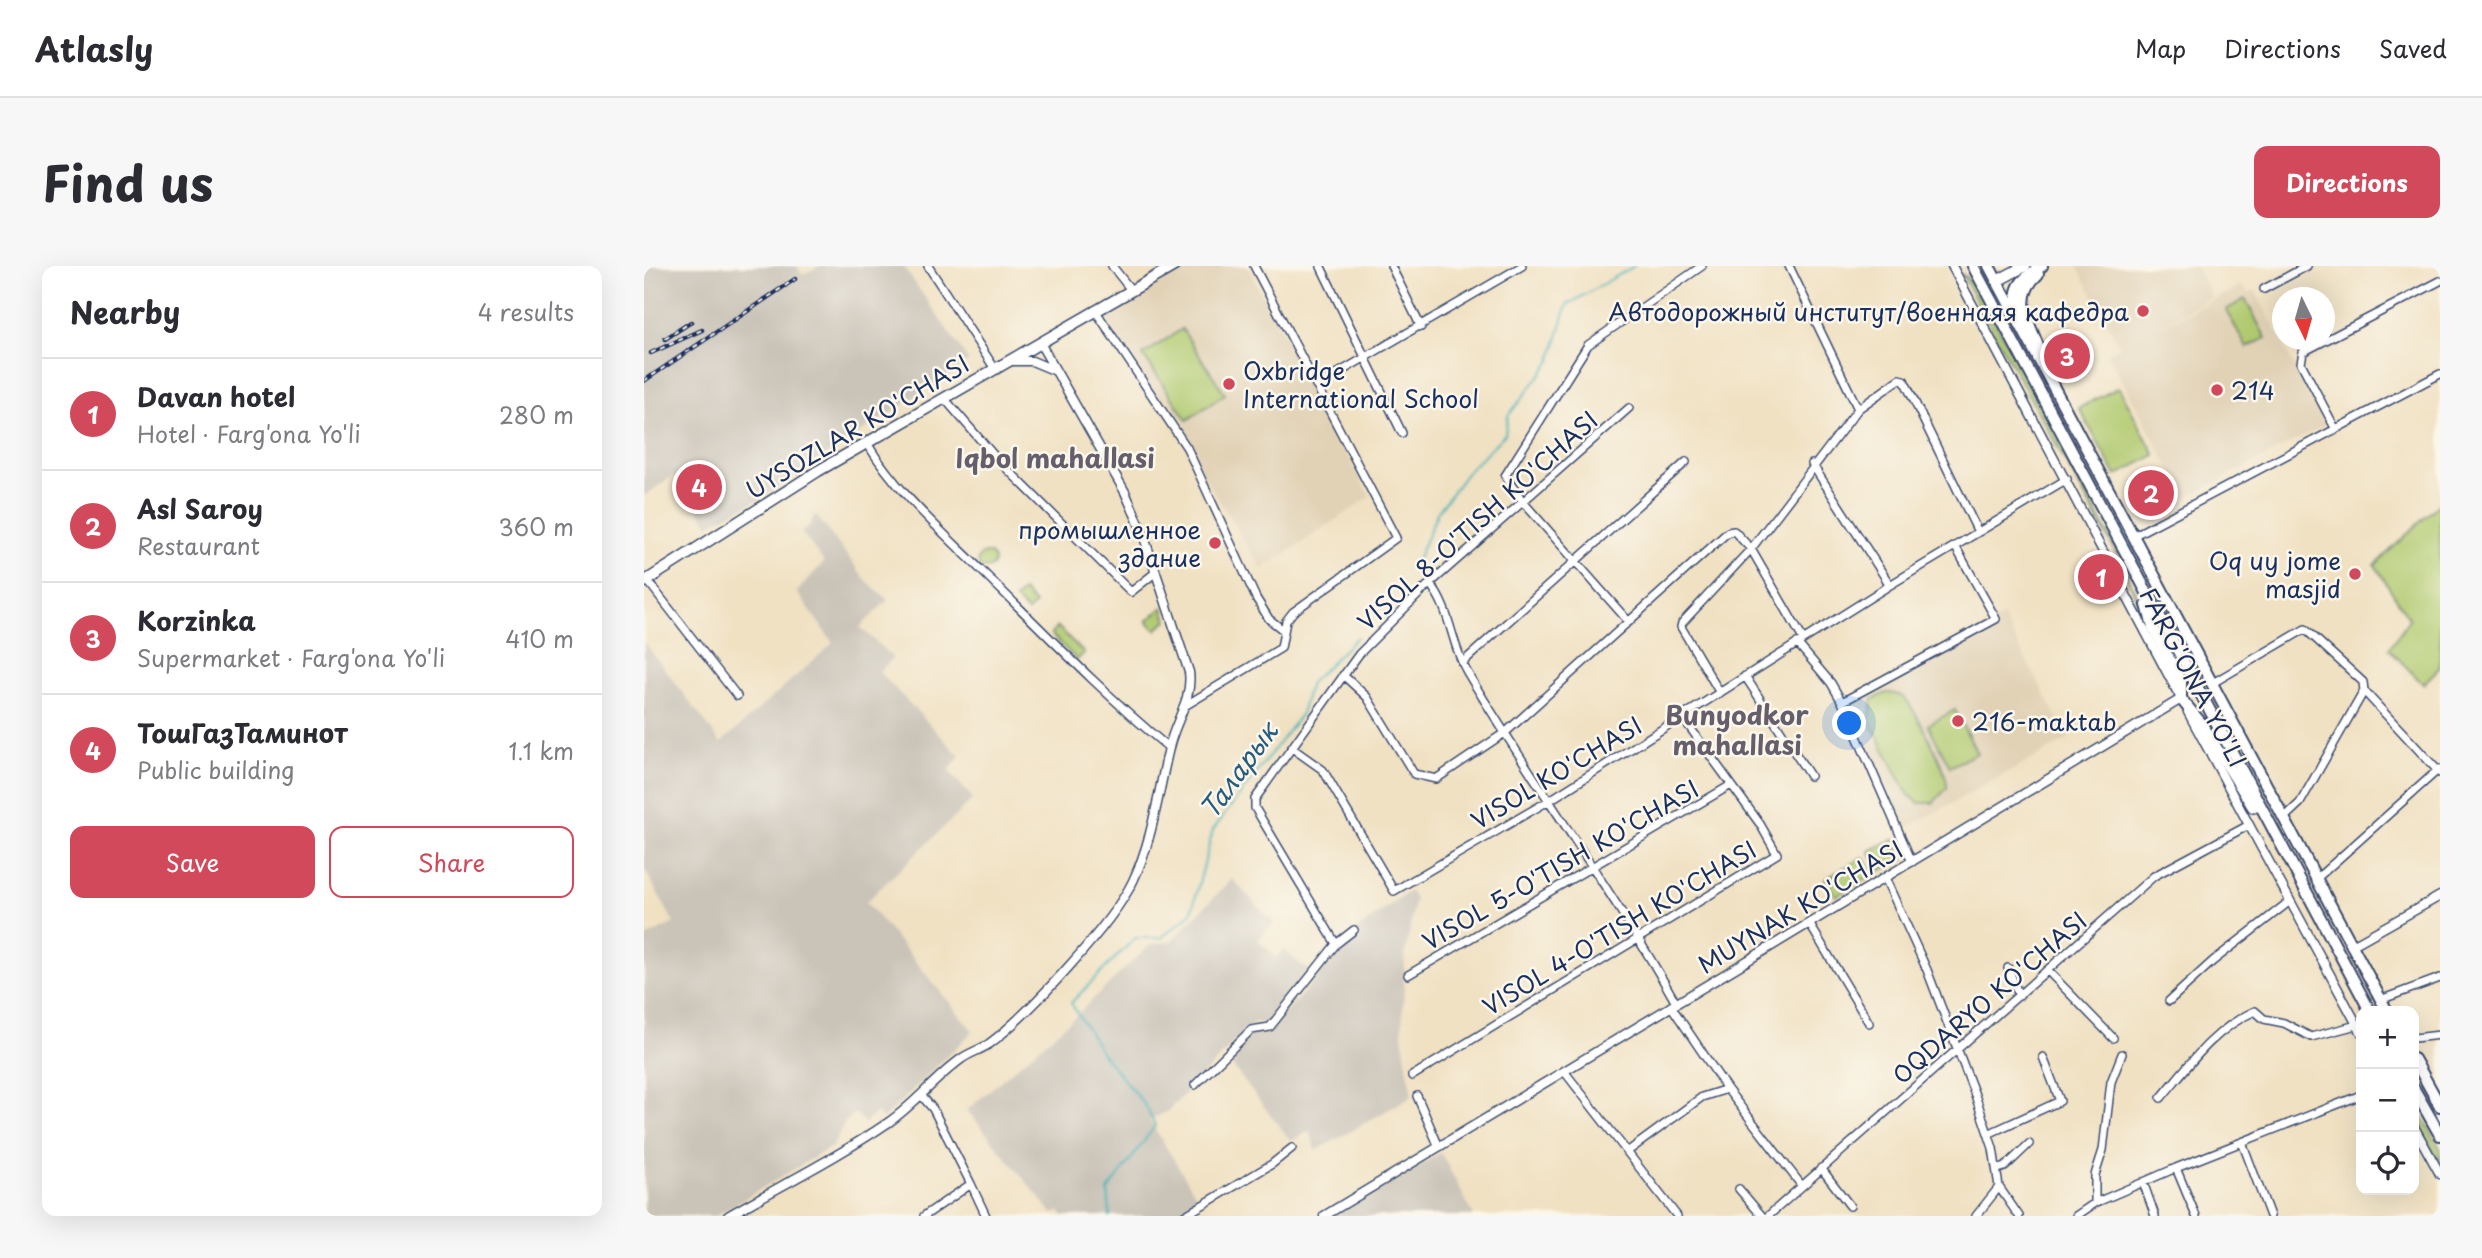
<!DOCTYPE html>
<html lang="en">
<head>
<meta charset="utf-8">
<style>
  body { margin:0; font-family:"Playpen Sans",sans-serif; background:#f7f7f7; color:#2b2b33 }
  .controls { position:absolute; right:21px; bottom:21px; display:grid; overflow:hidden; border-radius:14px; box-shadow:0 7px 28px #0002 }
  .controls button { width:63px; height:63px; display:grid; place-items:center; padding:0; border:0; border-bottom:2px solid #e1e1e2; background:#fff; color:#2b2b33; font:35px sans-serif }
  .compass { position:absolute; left:1628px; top:21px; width:63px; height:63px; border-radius:50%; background:#fff; box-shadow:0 7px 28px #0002; rotate:175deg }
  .you { position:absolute; left:1206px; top:458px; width:24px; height:24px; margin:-18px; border:5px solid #fff; border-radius:50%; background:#1a73e8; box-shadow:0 0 0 10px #1a73e833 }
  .badge { display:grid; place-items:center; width:46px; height:46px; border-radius:50%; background:#d1495b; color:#fff; font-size:23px; font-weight:700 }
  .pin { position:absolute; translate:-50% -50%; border:4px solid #fff; box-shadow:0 2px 7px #0006 }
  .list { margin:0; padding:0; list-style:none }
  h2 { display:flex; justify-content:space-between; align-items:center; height:91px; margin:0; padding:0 28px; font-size:30px }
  h2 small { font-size:23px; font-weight:400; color:#7c7c81 }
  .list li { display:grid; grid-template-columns:46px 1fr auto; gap:21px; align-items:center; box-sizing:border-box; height:112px; padding:0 28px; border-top:2px solid #e1e1e2 }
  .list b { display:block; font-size:26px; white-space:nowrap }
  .list p { margin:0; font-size:23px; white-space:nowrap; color:#7c7c81 }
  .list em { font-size:23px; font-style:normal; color:#7c7c81 }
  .actions { display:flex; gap:14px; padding:21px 28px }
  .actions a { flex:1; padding:16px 0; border:2px solid #d1495b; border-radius:14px; text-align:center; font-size:24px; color:#d1495b }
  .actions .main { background:#d1495b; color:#fff }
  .icon { flex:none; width:38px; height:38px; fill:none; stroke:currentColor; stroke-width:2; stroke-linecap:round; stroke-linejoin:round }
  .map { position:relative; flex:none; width:1796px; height:950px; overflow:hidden; border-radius:14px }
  header { display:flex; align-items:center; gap:42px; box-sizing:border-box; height:98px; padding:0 35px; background:#fff; border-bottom:2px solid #e1e1e2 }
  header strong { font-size:33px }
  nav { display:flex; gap:38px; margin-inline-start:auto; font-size:24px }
  .intro { display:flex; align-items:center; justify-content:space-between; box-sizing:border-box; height:168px; padding:0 42px }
  h1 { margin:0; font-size:49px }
  .button { padding:18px 32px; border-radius:14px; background:#d1495b; color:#fff; font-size:24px; font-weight:700 }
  main { display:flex; gap:42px; padding:0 42px }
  aside { flex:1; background:#fff; border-radius:14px; box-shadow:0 7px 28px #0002 }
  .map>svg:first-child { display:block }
  .built { fill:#e1d2b6 }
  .industrial { fill:#c9c3b8 }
  .green { fill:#b1ca70; stroke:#667c67; stroke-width:2 }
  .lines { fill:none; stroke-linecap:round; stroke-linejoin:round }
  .stream { stroke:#40b1b8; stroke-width:2 }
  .minor-casing { stroke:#3b4a6d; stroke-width:10 }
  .tertiary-casing { stroke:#3b4a6d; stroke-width:11 }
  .secondary-casing { stroke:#3b4a6d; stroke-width:13 }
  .primary-casing { stroke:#3b4a6d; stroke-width:14 }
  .minor { stroke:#fff; stroke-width:7 }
  .tertiary { stroke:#fff; stroke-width:8 }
  .secondary { stroke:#fff; stroke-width:10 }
  .primary { stroke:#fff; stroke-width:10 }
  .rail-casing { stroke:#1b2f5e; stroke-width:4.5 }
  .rail { stroke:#fbf7ec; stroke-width:2; stroke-dasharray:5; stroke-linecap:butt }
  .poi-dot { fill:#d1495b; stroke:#fbf7ec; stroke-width:2.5 }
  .labels { text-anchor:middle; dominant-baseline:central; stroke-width:5; stroke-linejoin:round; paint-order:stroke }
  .poi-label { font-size:24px; fill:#1b2f5e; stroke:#fbf7ec; text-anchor:end }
  .street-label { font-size:24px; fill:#1b2f5e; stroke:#fbf7ec }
  .neighbourhood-label { font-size:26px; font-weight:bold; fill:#645f6b; stroke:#fbf7ec }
  .water-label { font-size:26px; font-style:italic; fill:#285c7e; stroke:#fbf7ec }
</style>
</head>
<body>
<header>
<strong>Atlasly</strong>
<nav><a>Map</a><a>Directions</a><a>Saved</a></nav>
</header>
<div class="intro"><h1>Find us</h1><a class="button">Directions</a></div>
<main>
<aside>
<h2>Nearby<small>4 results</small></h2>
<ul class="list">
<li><span class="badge">1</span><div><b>Davan hotel</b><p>Hotel · Farg'ona Yo'li</p></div><em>280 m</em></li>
<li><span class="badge">2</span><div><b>Asl Saroy</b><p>Restaurant</p></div><em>360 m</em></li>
<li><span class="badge">3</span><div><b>Korzinka</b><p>Supermarket · Farg'ona Yo'li</p></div><em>410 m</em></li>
<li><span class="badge">4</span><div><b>ТошГазТаминот</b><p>Public building</p></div><em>1.1 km</em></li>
</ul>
<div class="actions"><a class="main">Save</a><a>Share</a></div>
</aside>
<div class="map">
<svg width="1796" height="950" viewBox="0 0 1796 950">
  <rect width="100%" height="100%" fill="#fbf7ec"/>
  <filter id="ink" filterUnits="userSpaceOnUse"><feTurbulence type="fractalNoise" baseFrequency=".0143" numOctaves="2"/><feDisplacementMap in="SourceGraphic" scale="14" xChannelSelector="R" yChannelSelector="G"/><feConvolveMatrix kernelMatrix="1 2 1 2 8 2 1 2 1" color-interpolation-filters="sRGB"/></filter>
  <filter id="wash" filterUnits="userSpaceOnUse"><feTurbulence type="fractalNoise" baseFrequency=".00686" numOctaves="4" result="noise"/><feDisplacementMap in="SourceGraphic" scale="28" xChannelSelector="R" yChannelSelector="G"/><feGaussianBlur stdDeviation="1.57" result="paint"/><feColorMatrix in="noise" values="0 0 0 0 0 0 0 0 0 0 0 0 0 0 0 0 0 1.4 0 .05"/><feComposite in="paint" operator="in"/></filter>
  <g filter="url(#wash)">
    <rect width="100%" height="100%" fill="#f0e1c2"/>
    <path class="built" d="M545,0h58l123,231 -108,72 -158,-252z
      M1433,0h119l16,31 -69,38 99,-50 6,8 7,-3 70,135 -139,73 -78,-144 12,-7z
      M1359,351l66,122 -166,91 -54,-128z"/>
    <path class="industrial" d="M0,0h153l5,9 18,-9h83l66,95 -209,138 -51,25 -35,-49 -30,21z
      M171,248l51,66 22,20 -28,27 33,31 -14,14 81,84 -11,15 24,28 -107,103 107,129 -90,88 -7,-7 -11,11 -10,-10 -10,9 -12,24 -118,70h-71v-278l30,-15 -30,-55v-226l77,101 112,-100 -36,-51 27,-30 -23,-30 8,-6z
      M588,613l42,44 -16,17 18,17 8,-7 27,23 -43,51 -14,-2 -86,89 -19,9 51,81 -26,15h-110l-4,-5 -7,3 -86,-104 103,-89 80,-76 21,-4z
      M766,625l5,8 -10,56 -3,78 10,63 -96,55 -6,-20 -19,10 -65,-83 27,-26h16l88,-102z
      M797,887l33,63h-141l107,-63z"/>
    <path class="green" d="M1317,7l15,13 137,257 38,85 -40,-84z
      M1601,33l21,39 -19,10 -21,-38z
      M538,63l43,65 -38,26 -44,-65z
      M1475,121l36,68 -39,21 -37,-68z
      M1796,237v164l-17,17 -34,-35 20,-30 -34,-54z
      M334 295a8 8 0 1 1 16 0a8 8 0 1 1-16 0Z
      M379,325l12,13 -7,8 -13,-13z
      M519,341l4,13 -11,10 -9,-9z
      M414,361l26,26 -7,7 -26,-26z
      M1242,427c8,0 16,1 21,8 11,15 41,69 40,87l-14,15h-14l-11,-9 -39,-74 4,-21z
      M1311,444l22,43 -27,14 -22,-42z
      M1250,573l10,20 -25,12 -10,-20z
      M1219,591l11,17 -38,22 -11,-17z
      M1770,836l26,46v15l-26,-49z"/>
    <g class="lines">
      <path class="stream" d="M771,299l22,-52 30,-41 38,-38 3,-18 43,-55 16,-56 67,-39
        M466,950l-2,-25 47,-65 -8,-18 -45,-55 -31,-50 64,-65h26l30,-24 22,-84 88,-116 9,-31 47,-46"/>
    </g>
  </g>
  <g filter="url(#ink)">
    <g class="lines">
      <g class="minor-casing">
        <path id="minor" d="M284,0l67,103
          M468,0l19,24
          M747,0l30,61
          M1145,0l69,143
          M677,1l81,166
          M1620,23l43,-23
          M451,44l92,138 69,150 13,21 14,11
          M672,120l206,-120
          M300,132l53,61 134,133 25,-20
          M1691,162l-34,-65 2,-11 137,-71
          M223,177c30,50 78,91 118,131 60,59 119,120 184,174
          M1168,198l78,121
          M1489,270l307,-162
          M3,314l90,116
          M786,318c21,25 21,61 37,88 67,112 145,217 209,331
          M985,356l-105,-119 -19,-27 83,-131 114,-79
          M1153,377l34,40 11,19 70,160
          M818,397l224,-201
          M699,409l24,22 47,77 22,5 70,-47 222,-200 6,-1 17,18 52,90
          M1101,410l65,100
          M1567,418l94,-55 58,53 1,9 76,82
          M1076,427l-39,-66 1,-4 69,-74 107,-140 42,-30 4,1 74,152
          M1198,436l154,-83 -41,-73
          M539,441l98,-59 5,-27 7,-9 103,-74 -142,-272
          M648,482l31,22 71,121 156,-91 340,-215 177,-106
          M1639,553l17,-16 64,-112
          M1241,612l42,92 48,125 18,53 6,39 -23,29
          M1671,614l124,-111
          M1165,657l60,100
          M692,678l-81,-136v-9l104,-145 66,-66 204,-180
          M1364,702l11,28
          M1404,705l65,67
          M764,709l323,-190
          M1736,734l60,-22
          M1525,735l44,-40 77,-60
          M1027,740l56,83 75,97
          M1770,772l26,-3
          M920,805l113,145
          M768,810l365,-222 -17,-30 -77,-106
          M551,819l56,-55 19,-3 66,-83 18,-14
          M277,829l12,14 38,75 -47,32
          M773,830l22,51
          M1517,832c28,-33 53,-69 94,-87l9,8 20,4 27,14 46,-12
          M1344,868l72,-33 -17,-44
          M1598,876l28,74
          M983,886l75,-55 25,-8
          M1177,902l29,38
          M1532,902l20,48
          M1354,903l7,-2 24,-23
          M1499,916l12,34
          M327,918l15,32
          M1355,921l20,29
          M1095,923l23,27
          M1451,937v-28l8,-25 8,-68 11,-28
          M540,950l88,-52 20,-16
          M1124,950l386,-340 95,-51
          M1432,950l19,-13 81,-35 185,-73"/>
      </g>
      <g class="tertiary-casing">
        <path id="tertiary" d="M1308,0l228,431
          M368,95h20l24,10
          M1544,446l173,320
          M1707,680l89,-50
          M1770,861l26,47
          M84,950c54,-31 110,-59 161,-94 26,-18 46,-44 72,-63 8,-6 19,-9 28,-15 38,-28 124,-121 144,-163 20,-42 25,-88 36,-133 5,-25 24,-49 20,-76l-48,-144 -16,-36 -85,-149
          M680,950l857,-517"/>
      </g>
      <g class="secondary-casing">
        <path id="secondary" d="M1353,15l28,-15
          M0,316l174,-111 356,-205"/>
      </g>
      <g class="primary-casing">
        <path id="primary" d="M1329,0l397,745
          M1345,0l398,745
          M1394,8c-31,28 -1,58 6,90
          M1376,47c-10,-24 2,-35 22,-47
          M1503,339l6,22 28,55v17l20,24 52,84
          M1770,793l26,47
          M1770,823l26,46"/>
      </g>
      <use href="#minor" class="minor"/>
      <use href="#tertiary" class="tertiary"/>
      <use href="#secondary" class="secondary"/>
      <use href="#primary" class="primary"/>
      <g class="rail-casing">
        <path id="rail" d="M21,73l26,-17
          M7,87l51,-23
          M0,115l151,-102"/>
      </g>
      <use href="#rail" class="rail"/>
    </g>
  </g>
  <g class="poi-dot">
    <circle cx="1499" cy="45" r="7"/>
    <circle cx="585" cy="118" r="7"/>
    <circle cx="1573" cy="124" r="7"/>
    <circle cx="571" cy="277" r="7"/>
    <circle cx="1711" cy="308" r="7"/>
    <circle cx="1314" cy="455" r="7"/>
  </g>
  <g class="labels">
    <g class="poi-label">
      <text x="1485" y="45">Автодорожный институт/военнаяя кафедра</text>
      <text x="599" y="104" text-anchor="start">Oxbridge<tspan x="599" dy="28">International School</tspan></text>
      <text x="1587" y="124" text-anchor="start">214</text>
      <text x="557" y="263">промышленное<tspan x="557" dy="28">здание</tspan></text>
      <text x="1697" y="294">Oq uy jome<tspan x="1697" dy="28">masjid</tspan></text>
      <text x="1328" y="455" text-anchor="start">216-maktab</text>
    </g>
    <g class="street-label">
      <text transform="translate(213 160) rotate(-31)">UYSOZLAR KO'CHASI</text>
      <text transform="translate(833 254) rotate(-42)">VISOL 8-O'TISH KO'CHASI</text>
      <text transform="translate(1550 411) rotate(62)">FARG'ONA YO'LI</text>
      <text transform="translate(912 506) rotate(-31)">VISOL KO'CHASI</text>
      <text transform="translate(916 598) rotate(-30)">VISOL 5-O'TISH KO'CHASI</text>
      <text transform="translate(1156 640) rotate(-31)">MUYNAK KO'CHASI</text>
      <text transform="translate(975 661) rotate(-31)">VISOL 4-O'TISH KO'CHASI</text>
      <text transform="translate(1345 731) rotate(-41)">OQDARYO KO'CHASI</text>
    </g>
    <g class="neighbourhood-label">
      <text x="411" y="191">Iqbol mahallasi</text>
      <text x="1093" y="448">Bunyodkor<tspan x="1093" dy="30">mahallasi</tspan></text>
    </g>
    <g class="water-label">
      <text transform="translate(594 504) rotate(-54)">Таларык</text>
    </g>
  </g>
</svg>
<div class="controls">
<button>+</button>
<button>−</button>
<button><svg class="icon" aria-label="locate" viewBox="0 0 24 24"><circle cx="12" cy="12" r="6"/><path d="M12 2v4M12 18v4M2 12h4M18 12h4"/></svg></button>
</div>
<svg class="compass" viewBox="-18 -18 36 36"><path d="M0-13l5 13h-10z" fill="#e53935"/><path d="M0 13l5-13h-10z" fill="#7c7c81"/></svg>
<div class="you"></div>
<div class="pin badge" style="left:1457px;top:311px">1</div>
<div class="pin badge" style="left:1507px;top:227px">2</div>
<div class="pin badge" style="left:1423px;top:90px">3</div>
<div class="pin badge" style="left:55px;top:221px">4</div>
</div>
</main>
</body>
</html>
